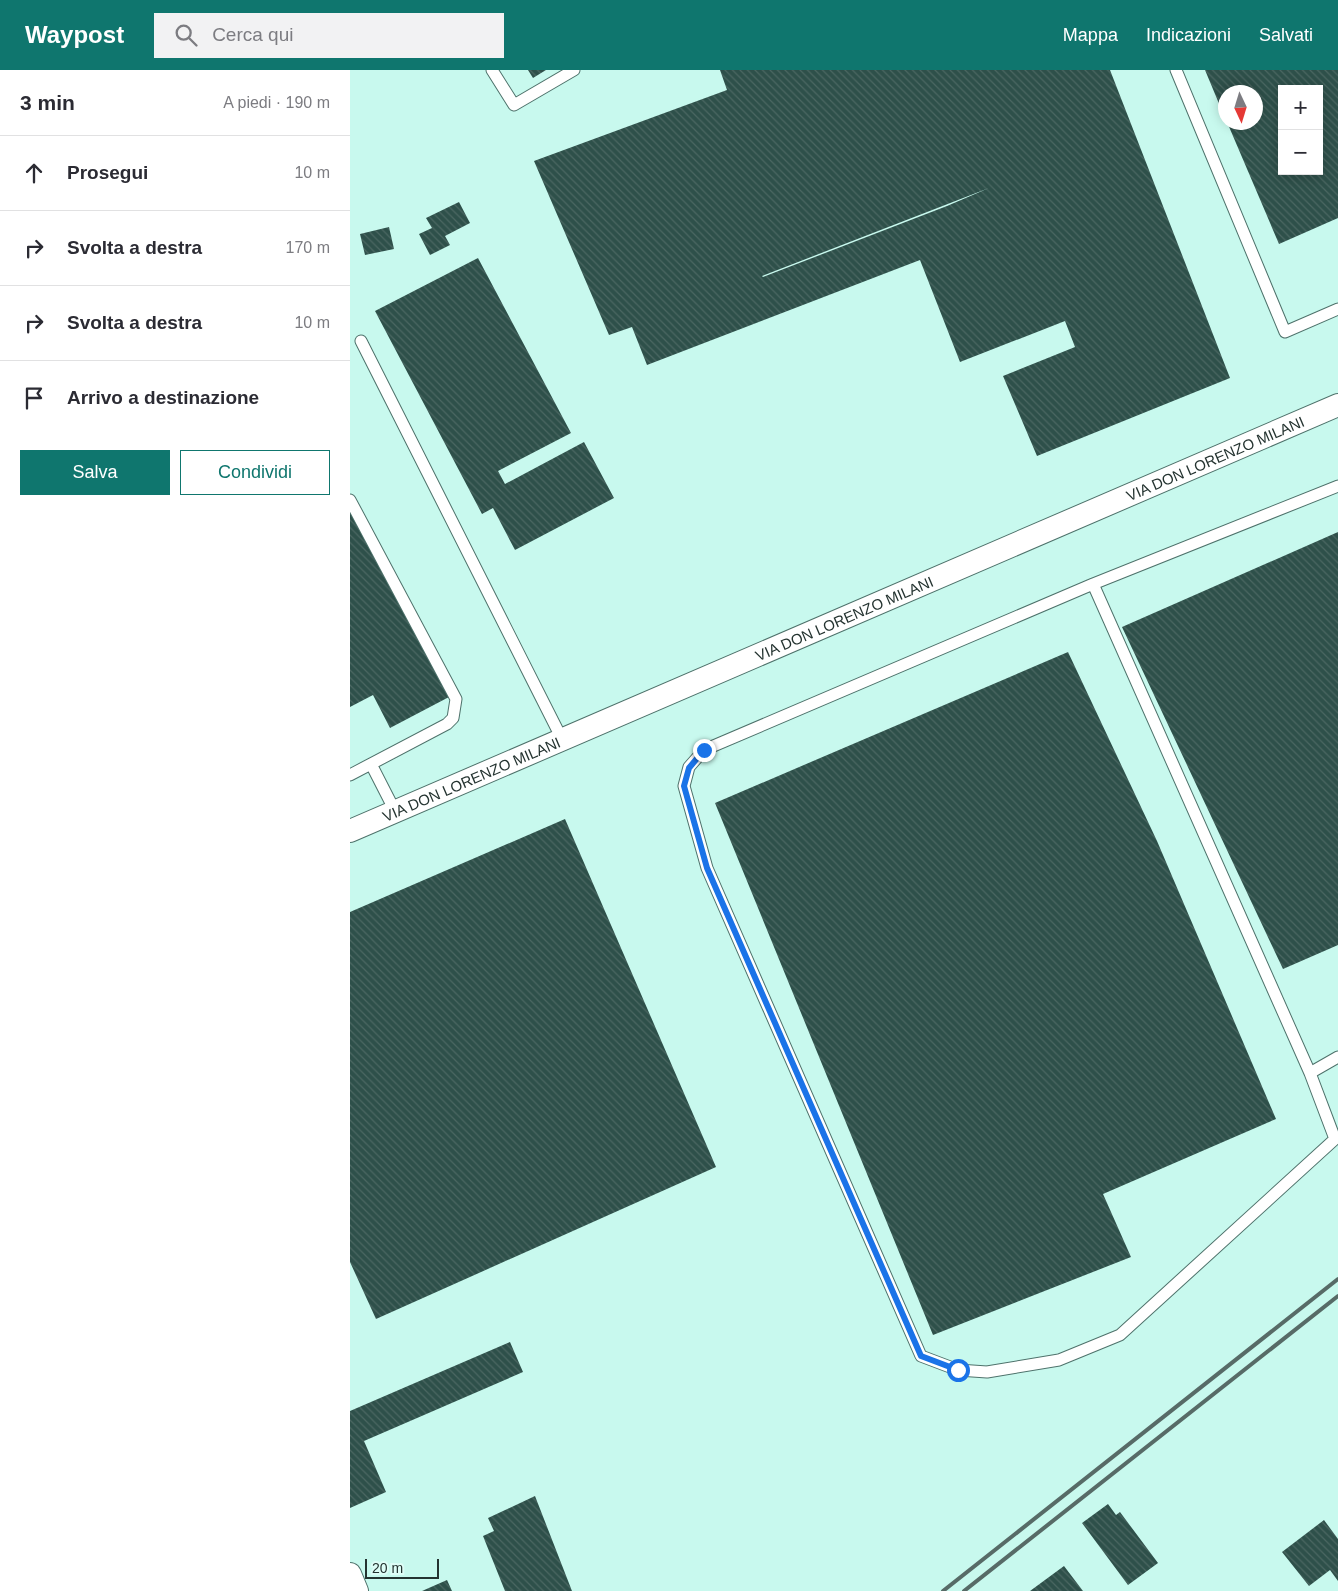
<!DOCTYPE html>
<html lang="it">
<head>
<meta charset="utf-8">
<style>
  body { margin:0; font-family:Arial,sans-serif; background:#f2f2f3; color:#2b2b33 }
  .controls { position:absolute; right:15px; top:15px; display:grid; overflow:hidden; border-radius:0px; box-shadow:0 2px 12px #0003 }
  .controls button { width:45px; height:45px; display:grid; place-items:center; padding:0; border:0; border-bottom:1px solid #e1e1e2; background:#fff; color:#2b2b33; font:25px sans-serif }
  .compass { position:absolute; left:868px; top:15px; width:45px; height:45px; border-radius:50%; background:#fff; box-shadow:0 2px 12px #0003; rotate:176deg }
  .scale { position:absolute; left:15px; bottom:12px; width:74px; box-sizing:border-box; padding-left:5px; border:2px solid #243330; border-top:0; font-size:14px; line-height:18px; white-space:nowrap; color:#243330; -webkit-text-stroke:4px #defdf6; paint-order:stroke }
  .stop { position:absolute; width:15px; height:15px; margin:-11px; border:4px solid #1a73e8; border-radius:50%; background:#fff }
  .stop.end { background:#1a73e8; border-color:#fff; box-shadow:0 1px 5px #0008 }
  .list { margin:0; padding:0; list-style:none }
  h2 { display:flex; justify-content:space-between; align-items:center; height:65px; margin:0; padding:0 20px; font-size:21px }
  h2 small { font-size:16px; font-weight:400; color:#7c7c81 }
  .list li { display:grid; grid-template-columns:32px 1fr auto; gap:15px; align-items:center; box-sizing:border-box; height:75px; padding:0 20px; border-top:1px solid #e1e1e2 }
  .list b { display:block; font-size:19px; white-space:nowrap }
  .list em { font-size:16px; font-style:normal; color:#7c7c81 }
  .actions { display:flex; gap:10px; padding:15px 20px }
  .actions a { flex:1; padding:11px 0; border:1px solid #0f766e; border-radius:0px; text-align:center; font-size:18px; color:#0f766e }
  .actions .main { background:#0f766e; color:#fff }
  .icon { flex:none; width:28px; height:28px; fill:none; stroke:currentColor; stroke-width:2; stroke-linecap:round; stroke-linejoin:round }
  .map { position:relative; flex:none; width:988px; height:1521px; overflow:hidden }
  header { display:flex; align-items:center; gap:30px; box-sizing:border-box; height:70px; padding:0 25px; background:#0f766e; color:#fff }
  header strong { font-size:24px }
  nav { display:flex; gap:28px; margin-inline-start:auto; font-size:18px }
  .search { width:350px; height:45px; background:#f2f2f3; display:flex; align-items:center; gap:12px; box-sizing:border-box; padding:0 18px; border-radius:0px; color:#7c7c81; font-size:19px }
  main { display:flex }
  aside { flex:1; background:#fff }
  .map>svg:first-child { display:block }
  .built { fill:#c8f9ee; fill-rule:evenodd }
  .building { fill:url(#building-back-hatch); fill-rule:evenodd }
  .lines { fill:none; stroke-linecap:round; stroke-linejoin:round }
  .service-casing { stroke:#4e726b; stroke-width:13 }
  .minor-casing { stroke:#4e726b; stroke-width:24 }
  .service { stroke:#fff; stroke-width:11 }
  .minor { stroke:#fff; stroke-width:22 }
  .rail { stroke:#576b67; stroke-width:4 }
  .route { stroke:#1a73e8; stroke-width:6 }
  .labels { text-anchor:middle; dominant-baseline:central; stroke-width:5; stroke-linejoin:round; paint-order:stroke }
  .street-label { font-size:15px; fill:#243330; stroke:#defdf6 }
</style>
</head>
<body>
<header>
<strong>Waypost</strong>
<div class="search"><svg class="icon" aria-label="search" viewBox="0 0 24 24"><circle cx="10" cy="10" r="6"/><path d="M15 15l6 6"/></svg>Cerca qui</div>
<nav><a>Mappa</a><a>Indicazioni</a><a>Salvati</a></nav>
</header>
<main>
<aside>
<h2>3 min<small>A piedi · 190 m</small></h2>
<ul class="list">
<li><svg class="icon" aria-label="ahead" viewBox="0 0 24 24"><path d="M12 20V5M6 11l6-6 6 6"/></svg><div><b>Prosegui</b></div><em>10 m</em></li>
<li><svg class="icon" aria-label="right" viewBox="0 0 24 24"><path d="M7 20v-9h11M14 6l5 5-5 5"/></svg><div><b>Svolta a destra</b></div><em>170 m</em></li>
<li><svg class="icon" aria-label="right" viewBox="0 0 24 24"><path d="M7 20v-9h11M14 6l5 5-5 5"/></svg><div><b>Svolta a destra</b></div><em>10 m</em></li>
<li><svg class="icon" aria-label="arrive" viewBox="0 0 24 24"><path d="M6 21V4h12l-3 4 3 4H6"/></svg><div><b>Arrivo a destinazione</b></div></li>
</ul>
<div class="actions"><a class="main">Salva</a><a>Condividi</a></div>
</aside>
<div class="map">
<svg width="988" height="1521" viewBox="0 0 988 1521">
  <defs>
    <pattern id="building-back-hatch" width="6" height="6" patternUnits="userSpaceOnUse" patternTransform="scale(1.25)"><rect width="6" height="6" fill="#2e504a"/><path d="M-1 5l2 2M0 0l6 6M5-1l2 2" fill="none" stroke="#4b6762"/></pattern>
  </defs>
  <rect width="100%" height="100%" fill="#defdf6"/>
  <path class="built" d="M0,0h988v1521h-988zM932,19h37v82h-37zM876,22h30v30h-30z"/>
  <path class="building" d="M178,0h18l-13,8z
    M370,0h390l120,308 -193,78 -34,-80 72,-29 -10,-26 -105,41 -40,-102 -273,105 -15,-38 -23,8 -75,-174 193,-71zM639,118l-42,18 -184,71 -1,-1z
    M855,0h133v148l-59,26 -52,-122h29v-30h-30l-1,26zM932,19h37v82h-37z
    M109,132l11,21 -25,13 5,9 -20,10 -11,-21 13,-6 -6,-10z
    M39,157l5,22 -29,6 -5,-21z
    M128,188l93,175 -73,38 7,13 79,-42 30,56 -99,52 -22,-42 -11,6 -107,-203z
    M0,440l99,187 -59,31 -17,-33 -23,12z
    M988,462v413l-55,24 -161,-342z
    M718,582l89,189 119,278 -173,75 28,63 -198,78 -218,-532z
    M215,749l151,348 -340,152 -26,-57v-350z
    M160,1272l13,30 -159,69 22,51 -36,16v-97z
    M185,1426l37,95h-67l-22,-55 11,-5 -6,-13z
    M758,1434l8,11 4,-3 38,51 -30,22 -46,-62z
    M974,1450l14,19v42l-8,-11 -21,16 -27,-34z
    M714,1496l19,25h-53z
    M97,1510l5,11h-30z"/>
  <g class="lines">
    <g class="service-casing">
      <path id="service" d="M142,0l22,35 60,-35
        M826,0l109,262 53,-23
        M11,271l201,398
        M988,416l-245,98 217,489 28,-16
        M0,430l106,199 -3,19 -6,6 -97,51
        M743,514l-389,166 -15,17 -5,19 23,82 214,488 37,14 29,2 72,-12 61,-25 215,-196 -25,-66
        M21,694l24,47"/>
    </g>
    <g class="minor-casing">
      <g id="minor">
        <path id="s1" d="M0,761l988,-426"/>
        <path d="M0,1504l7,17"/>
      </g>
    </g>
    <use href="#service" class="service"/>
    <use href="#minor" class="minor"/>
    <path class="rail" d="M593,1521l395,-312
      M614,1521l374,-295"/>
  </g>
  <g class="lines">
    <path class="route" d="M354,680l-15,18 -5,18 23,82 214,488 37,14"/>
  </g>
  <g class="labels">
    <g class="street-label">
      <text stroke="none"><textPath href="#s1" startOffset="942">VIA DON LORENZO MILANI</textPath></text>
      <text stroke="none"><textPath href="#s1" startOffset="538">VIA DON LORENZO MILANI</textPath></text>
      <text stroke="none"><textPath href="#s1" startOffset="132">VIA DON LORENZO MILANI</textPath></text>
    </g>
  </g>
</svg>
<div class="controls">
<button>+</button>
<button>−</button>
</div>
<svg class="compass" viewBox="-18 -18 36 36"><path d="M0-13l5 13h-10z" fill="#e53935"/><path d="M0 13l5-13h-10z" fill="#7c7c81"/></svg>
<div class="scale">20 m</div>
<div class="stop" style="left:608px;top:1300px"></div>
<div class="stop end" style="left:354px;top:680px"></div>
</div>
</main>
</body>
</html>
